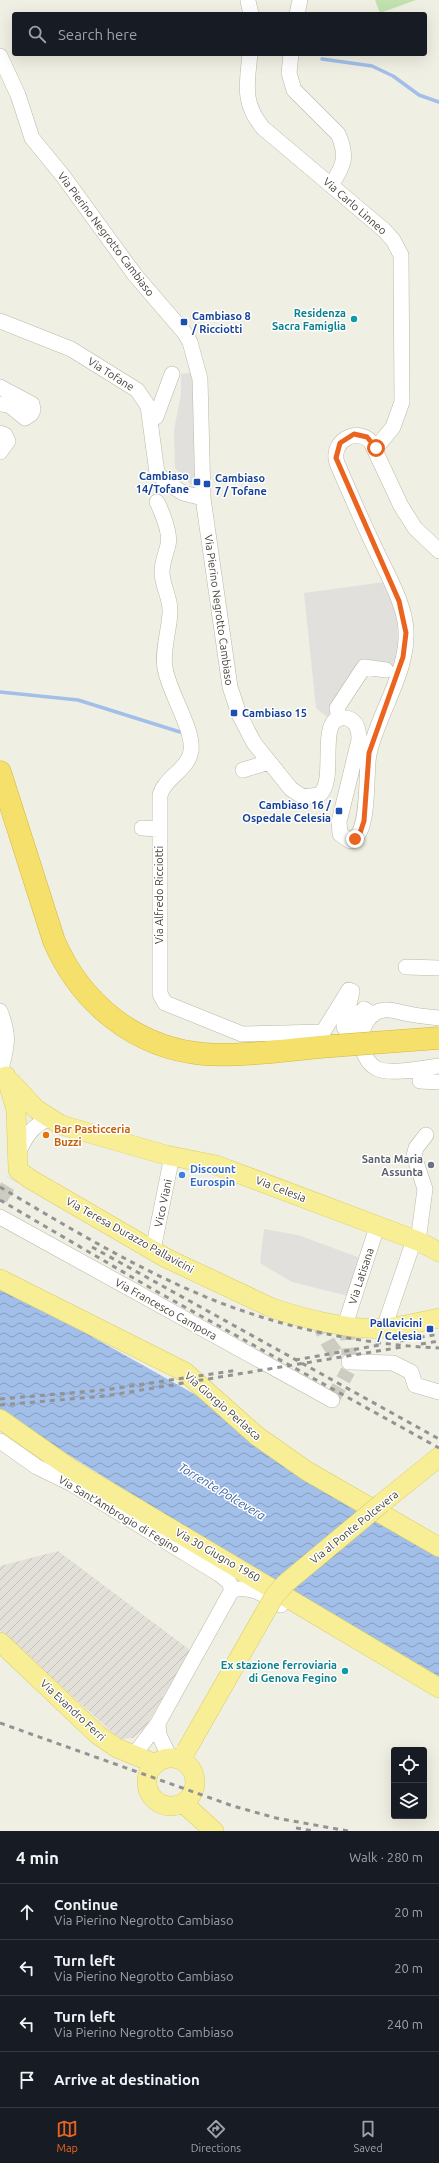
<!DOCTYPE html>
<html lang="en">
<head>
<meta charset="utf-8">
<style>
  body { margin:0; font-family:Ubuntu,sans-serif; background:#20242c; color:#f1f3f6 }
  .controls { position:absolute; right:12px; bottom:12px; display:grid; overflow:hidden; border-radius:4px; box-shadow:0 4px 16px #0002 }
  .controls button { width:36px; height:36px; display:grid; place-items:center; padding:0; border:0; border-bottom:1px solid #363941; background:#171b24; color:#f1f3f6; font:20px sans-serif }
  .stop { position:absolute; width:12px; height:12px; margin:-9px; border:3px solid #eb641f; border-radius:50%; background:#fff }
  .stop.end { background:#eb641f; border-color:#fff; box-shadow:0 1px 4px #0008 }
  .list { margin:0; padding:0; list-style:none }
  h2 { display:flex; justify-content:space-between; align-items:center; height:52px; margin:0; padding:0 16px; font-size:17px }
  h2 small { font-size:13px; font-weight:400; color:#9ea1a6 }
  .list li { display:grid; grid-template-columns:26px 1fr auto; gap:12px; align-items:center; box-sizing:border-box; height:56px; padding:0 16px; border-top:1px solid #363941 }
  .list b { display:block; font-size:15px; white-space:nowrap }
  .list p { margin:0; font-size:13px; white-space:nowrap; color:#9ea1a6 }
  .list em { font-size:13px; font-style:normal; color:#9ea1a6 }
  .icon { flex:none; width:22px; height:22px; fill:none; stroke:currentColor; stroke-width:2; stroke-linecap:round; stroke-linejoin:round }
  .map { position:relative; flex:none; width:439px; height:1831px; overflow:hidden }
  .search { position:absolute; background:#171b24; box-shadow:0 4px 16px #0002; left:12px; right:12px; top:12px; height:44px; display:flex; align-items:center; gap:10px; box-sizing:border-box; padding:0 14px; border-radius:4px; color:#9ea1a6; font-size:15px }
  .sheet { height:276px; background:#171b24 }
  nav { display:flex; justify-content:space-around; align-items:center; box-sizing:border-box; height:56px; border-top:1px solid #363941; background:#171b24; font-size:11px; color:#9ea1a6 }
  nav a { display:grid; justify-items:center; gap:2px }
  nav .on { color:#eb641f }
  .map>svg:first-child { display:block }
  .industrial { fill:url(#industrial-furrows) }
  .garden { fill:#c1e2ae }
  .parking { fill:#e1e0dc }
  .water { fill:url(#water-waves) }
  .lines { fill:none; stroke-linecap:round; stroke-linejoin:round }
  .stream { stroke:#a2bfea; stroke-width:3.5 }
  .minor-tunnel { stroke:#cdccc0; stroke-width:15; stroke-dasharray:15 8; stroke-linecap:butt }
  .minor-casing { stroke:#bbb8a7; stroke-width:16 }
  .major-casing { stroke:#dacd67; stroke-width:20 }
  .highway-casing { stroke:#d2b73c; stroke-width:23 }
  .minor { stroke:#fff; stroke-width:15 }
  .major { stroke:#f7ee96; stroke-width:19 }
  .highway { stroke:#f4e06b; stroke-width:22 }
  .rail { stroke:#939393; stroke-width:3; stroke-dasharray:5 5; stroke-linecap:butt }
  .major-bridge-casing { stroke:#dacd67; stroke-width:20; stroke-linecap:butt }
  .highway-bridge-casing { stroke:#d2b73c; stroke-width:23; stroke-linecap:butt }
  .major-bridge { stroke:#f7ee96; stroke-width:19 }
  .highway-bridge { stroke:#f4e06b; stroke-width:22 }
  .route { stroke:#eb641f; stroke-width:5 }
  .culture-dot { fill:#0f9aa8; stroke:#fff; stroke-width:1.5 }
  .transit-dot { fill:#1a4fb4; stroke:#fff; stroke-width:1.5 }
  .food-dot { fill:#e8710a; stroke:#fff; stroke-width:1.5 }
  .worship-dot { fill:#6b7280; stroke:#fff; stroke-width:1.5 }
  .shop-dot { fill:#3f7fe0; stroke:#fff; stroke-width:1.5 }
  .labels { text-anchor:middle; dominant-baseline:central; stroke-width:3; stroke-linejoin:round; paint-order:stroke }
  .street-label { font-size:11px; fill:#423f34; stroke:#fff }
  .culture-label { font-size:11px; font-weight:bold; fill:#0d838f; stroke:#fff; text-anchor:end }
  .transit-label { font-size:11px; font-weight:bold; fill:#164399; stroke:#fff; text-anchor:start }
  .food-label { font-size:11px; font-weight:bold; fill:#c56008; stroke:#fff; text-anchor:start }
  .worship-label { font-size:11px; font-weight:bold; fill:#5b616d; stroke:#fff; text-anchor:end }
  .shop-label { font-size:11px; font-weight:bold; fill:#366cbe; stroke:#fff; text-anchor:start }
  .water-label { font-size:12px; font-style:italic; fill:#3561a5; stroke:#fff }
</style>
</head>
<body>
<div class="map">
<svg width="439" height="1831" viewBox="0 0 439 1831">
  <defs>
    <pattern id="industrial-furrows" width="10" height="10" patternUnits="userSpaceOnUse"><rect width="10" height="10" fill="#e2e0d8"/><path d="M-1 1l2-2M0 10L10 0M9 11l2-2" fill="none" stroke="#c3c1ba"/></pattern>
    <pattern id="water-waves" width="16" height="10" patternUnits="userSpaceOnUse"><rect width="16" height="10" fill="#a2bfea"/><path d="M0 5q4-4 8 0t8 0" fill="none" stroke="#869dbe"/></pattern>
  </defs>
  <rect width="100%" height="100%" fill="#f0efe3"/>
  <path class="industrial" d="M58,1551l132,99 -45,78 -12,10 -11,1 -10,-7 -112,-101v-65z"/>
  <path class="garden" d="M375,0h41l-36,13z"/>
  <path class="parking" d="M194,372l3,29 -3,87 -19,-20 -1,-38 7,-36v-20z
    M385,582l12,29 1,40 -9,27 -31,-7 -28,48 -14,-11 -12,-115z
    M264,1229l34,6 65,24 -11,38 -60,-15 -32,-19z"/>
  <path class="water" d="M0,1289l73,37 123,69 201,137 42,25v120l-295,-175 -144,-90z"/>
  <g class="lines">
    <path class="stream" d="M322,59l50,7 21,10 26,19 20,7
      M0,692l78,8 102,32"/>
    <path class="minor-tunnel" d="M0,1199l12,-20
      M318,1320c6,13 10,28 22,36
      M347,1325l2,30
      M332,1400l16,-29"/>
    <g class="minor-casing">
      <path id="minor" d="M248,1l3,13
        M297,14l3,-14
        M250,54c-3,30 -8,49 13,74l121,102 9,10 8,15 1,147 -9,25 -17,21
        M291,54l-2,19 5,17 44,44c10,22 6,32 -7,51
        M0,56l18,39 14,43 31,38 72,99 49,57 6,10 10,37 3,119 27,189 9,27 15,29 37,46 12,8 16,-2c20,-14 -5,-81 27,-77 11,2 13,12 13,22l-20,82 1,12 10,7c21,-5 15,-68 19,-87 9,-42 44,-88 36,-133 -5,-26 -20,-51 -31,-75 -13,-27 -25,-55 -37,-83 -7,-21 19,-37 34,-21l30,64 14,22 24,23
        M0,321l71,28 66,41 11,16 9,67 9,9 17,11 20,5
        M0,387l32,17 1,6 -2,4 -6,4 -16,-13 -9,-1
        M156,417l16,-43
        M0,433l5,2 3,6 -8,11
        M157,502c5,10 14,32 11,43 -2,9 -6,17 -6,27 0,14 9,26 8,41 -1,18 -8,38 -5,55 4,25 29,61 26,83 -3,19 -26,26 -31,44v199l5,9 77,31 81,-2 26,-42 3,1 -8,36 3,5 3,1 6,-16 8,-8 9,6
        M339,719l-2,-11 27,-41 22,3
        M243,770l26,-8
        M142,828l17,1
        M406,967l33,1
        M0,1011c9,24 8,32 1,58
        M439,1018c-10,-1 -20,-2 -30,-4 -8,-1 -17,-5 -25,-4 -28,4 -29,49 -6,59 14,6 46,-1 61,-3
        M420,1081l19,1
        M18,1153c7,-15 14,-28 31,-34
        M0,1217l332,183
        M418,1241l7,-52 -11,-33 2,-8 10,-13
        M153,1250l19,-94
        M345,1325l32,-98
        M384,1328l30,-88
        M349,1362l44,1 18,9 4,13 24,7
        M0,1441l37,26 35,17 147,90 10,8 3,8
        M158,1723l1,12 11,23
        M134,1755l24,-32 74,-133c20,-5 32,5 49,15"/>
    </g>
    <g class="major-casing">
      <path id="major" d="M6,1076l10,34 2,60 12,9 136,79 104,49c29,11 84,24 115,21 18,-2 36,-6 54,-10
        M11,1082l25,27 25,16 105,30 50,10 202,76 21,11
        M0,1279l185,93 72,64 50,35 132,76
        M0,1419l74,52 365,217
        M382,1503l57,-46
        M0,1642l98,93 19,13 39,16
        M147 1782a24 24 0 1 1 48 0a24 24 0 1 1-48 0Z
        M183,1803l31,28"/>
    </g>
    <g class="highway-casing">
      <path id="highway" d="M0,772l54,169c27,62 81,107 150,113 39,3 88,-5 128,-8"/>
    </g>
    <use href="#minor" class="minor"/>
    <use href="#major" class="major"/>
    <use href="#highway" class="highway"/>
    <path class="rail" d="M0,1187c76,45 162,97 246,125 62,21 128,33 193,36
      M0,1200l154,90 285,158
      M92,1247l347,192
      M400,1341l39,-7
      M421,1344l18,-3
      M295,1360l85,-15
      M0,1399l104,-9 134,-20
      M0,1405l105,-9 297,-49
      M0,1723l233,83 43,12 72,13
      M296,1828l18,3"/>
    <g class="major-bridge-casing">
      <path id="major-bridge" d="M186,1751l89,-156 11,-12 96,-80"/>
    </g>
    <g class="highway-bridge-casing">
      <path id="highway-bridge" d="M332,1046l107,-8"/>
    </g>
    <use href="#major-bridge" class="major-bridge"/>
    <use href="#highway-bridge" class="highway-bridge"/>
  </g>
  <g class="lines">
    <path class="route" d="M355,839l5,-6 4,-12 5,-68 34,-96 3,-24 -7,-32 -63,-143 4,-15 14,-9 13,3 9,11"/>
  </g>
  <g class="culture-dot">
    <circle cx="354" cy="319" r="4"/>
    <circle cx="345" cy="1671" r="4"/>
  </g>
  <g class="transit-dot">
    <rect x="180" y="318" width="8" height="8" rx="2"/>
    <rect x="193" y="478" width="8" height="8" rx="2"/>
    <rect x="203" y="480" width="8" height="8" rx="2"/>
    <rect x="230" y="709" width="8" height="8" rx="2"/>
    <rect x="335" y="807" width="8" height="8" rx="2"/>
    <rect x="426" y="1325" width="8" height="8" rx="2"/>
  </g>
  <circle class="food-dot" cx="46" cy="1135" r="4"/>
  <circle class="worship-dot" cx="431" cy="1165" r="4"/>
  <circle class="shop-dot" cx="182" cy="1175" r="4"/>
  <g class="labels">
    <g class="street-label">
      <text transform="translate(355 206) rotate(41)">Via Carlo Linneo</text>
      <text transform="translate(106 234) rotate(53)">Via Pierino Negrotto Cambiaso</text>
      <text transform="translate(111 374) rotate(32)">Via Tofane</text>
      <text transform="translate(219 610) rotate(82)">Via Pierino Negrotto Cambiaso</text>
      <text transform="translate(159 895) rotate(-90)">Via Alfredo Ricciotti</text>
      <text transform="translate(281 1189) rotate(21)">Via Celesia</text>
      <text transform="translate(163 1203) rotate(-78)">Vico Viani</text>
      <text transform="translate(130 1235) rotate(29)">Via Teresa Durazzo Pallavicini</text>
      <text transform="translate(361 1276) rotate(-72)">Via Latisana</text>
      <text transform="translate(166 1309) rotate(29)">Via Francesco Campora</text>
      <text transform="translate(223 1406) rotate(41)">Via Giorgio Perlasca</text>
      <text transform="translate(119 1514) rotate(31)">Via Sant'Ambrogio di Fegino</text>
      <text transform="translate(354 1527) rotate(-39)">Via al Ponte Polcevera</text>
      <text transform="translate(218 1555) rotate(30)">Via 30 Giugno 1960</text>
      <text transform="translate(73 1710) rotate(43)">Via Evandro Ferri</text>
    </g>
    <g class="culture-label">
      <text x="346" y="313">Residenza<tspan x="346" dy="13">Sacra Famiglia</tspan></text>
      <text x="337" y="1665">Ex stazione ferroviaria<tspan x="337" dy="13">di Genova Fegino</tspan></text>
    </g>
    <g class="transit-label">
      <text x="192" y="316">Cambiaso 8<tspan x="192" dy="13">/ Ricciotti</tspan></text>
      <text x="189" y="476" text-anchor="end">Cambiaso<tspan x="189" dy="13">14/Tofane</tspan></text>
      <text x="215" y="478">Cambiaso<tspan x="215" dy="13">7 / Tofane</tspan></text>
      <text x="242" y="713">Cambiaso 15</text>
      <text x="331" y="805" text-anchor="end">Cambiaso 16 /<tspan x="331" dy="13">Ospedale Celesia</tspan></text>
      <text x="422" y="1323" text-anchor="end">Pallavicini<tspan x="422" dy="13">/ Celesia</tspan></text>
    </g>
    <g class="food-label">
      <text x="54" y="1129">Bar Pasticceria<tspan x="54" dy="13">Buzzi</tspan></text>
    </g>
    <g class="worship-label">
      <text x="423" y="1159">Santa Maria<tspan x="423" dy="13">Assunta</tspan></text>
    </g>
    <g class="shop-label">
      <text x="190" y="1169">Discount<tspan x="190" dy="13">Eurospin</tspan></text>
    </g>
    <g class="water-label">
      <text transform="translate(222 1491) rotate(31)">Torrente Polcevera</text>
    </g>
  </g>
</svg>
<div class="controls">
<button><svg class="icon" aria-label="locate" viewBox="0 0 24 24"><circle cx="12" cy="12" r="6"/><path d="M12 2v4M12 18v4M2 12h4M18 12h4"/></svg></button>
<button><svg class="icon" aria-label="layers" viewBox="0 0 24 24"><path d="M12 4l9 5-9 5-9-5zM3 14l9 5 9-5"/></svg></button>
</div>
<div class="stop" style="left:376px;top:448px"></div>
<div class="stop end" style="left:355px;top:839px"></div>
<div class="search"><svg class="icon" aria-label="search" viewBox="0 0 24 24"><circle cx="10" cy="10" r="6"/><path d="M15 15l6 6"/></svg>Search here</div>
</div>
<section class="sheet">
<h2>4 min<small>Walk · 280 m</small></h2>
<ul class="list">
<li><svg class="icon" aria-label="ahead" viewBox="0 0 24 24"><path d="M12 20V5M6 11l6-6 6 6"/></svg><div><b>Continue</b><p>Via Pierino Negrotto Cambiaso</p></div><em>20 m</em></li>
<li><svg class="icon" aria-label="left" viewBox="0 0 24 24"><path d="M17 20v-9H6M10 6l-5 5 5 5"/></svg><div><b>Turn left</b><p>Via Pierino Negrotto Cambiaso</p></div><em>20 m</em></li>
<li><svg class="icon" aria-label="left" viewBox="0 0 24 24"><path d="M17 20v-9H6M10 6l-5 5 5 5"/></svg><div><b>Turn left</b><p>Via Pierino Negrotto Cambiaso</p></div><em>240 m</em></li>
<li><svg class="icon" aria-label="arrive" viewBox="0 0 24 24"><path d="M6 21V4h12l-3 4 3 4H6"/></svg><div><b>Arrive at destination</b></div></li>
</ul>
</section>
<nav>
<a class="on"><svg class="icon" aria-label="map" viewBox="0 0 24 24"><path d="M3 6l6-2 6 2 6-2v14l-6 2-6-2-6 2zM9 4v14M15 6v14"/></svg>Map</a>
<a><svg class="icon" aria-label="directions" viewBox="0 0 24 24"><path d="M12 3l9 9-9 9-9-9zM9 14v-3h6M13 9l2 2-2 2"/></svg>Directions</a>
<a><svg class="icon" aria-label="saved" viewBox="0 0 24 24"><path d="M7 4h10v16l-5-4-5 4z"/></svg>Saved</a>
</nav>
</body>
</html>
